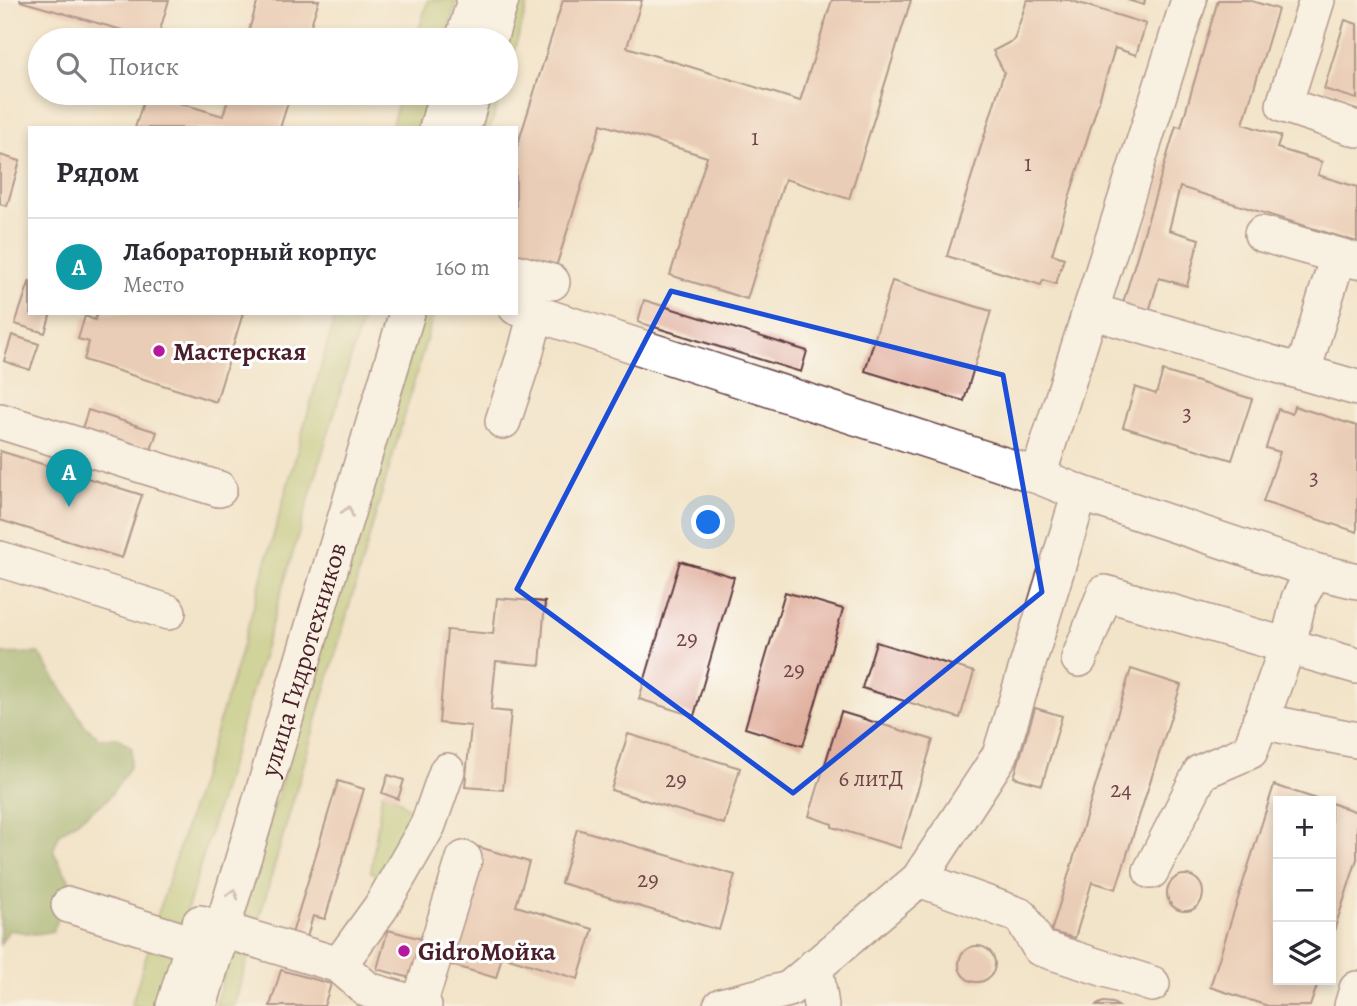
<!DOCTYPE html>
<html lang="ru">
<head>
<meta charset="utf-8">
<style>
  body { margin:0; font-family:Alegreya,serif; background:#f2f2f3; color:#2b2b33 }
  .controls { position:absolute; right:21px; bottom:21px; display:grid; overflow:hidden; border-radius:0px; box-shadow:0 4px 10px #0003 }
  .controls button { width:63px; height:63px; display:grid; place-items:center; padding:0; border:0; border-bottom:2px solid #e1e1e2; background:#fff; color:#2b2b33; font:35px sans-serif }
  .you { position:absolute; left:709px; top:523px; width:24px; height:24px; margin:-18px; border:5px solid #fff; border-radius:50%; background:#1a73e8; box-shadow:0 0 0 10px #1a73e833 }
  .badge { display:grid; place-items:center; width:46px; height:46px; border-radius:50%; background:#b5179e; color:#fff; font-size:23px; font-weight:700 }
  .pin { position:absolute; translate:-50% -58px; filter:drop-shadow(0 2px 4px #0008) }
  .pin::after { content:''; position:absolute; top:37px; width:24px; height:21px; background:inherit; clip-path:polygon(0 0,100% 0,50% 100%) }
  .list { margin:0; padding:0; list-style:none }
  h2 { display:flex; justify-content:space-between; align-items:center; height:91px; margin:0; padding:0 28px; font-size:30px }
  h2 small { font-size:23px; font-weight:400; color:#7c7c81 }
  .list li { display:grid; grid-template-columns:46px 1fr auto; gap:21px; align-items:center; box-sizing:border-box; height:98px; padding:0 28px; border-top:2px solid #e1e1e2 }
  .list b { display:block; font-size:26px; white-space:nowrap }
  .list p { margin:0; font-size:23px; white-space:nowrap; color:#7c7c81 }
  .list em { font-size:23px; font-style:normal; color:#7c7c81 }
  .icon { flex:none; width:38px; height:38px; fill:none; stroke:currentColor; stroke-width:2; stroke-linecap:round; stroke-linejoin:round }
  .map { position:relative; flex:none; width:1357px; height:1006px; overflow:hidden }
  .search { position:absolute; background:#fff; box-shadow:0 4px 10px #0003; left:28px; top:28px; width:490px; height:77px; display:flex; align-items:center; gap:18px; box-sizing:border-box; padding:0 24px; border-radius:38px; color:#7c7c81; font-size:26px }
  .panel { position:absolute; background:#fff; box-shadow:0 4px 10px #0003; left:28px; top:126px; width:490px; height:189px; border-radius:0px }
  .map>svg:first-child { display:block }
  .green { fill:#a7be63; stroke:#786e47; stroke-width:2 }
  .forest { fill:#85a559; stroke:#686242; stroke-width:2 }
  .building { fill:#e1b19f }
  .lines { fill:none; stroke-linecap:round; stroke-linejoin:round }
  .minor-casing { stroke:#633d43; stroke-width:38 }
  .minor { stroke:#fff; stroke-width:35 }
  .oneway { stroke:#ae9aa0 }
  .marked { fill:none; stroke:#1d4ed8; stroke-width:5; stroke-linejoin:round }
  .poi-dot { fill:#b5179e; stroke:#fff; stroke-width:2.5 }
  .labels { text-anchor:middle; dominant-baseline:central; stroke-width:6; stroke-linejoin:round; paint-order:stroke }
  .number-label { font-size:23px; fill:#704448 }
  .poi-label { font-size:26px; font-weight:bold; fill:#4a1f2b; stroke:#fff; text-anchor:start }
  .street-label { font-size:26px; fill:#4a1f2b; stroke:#fff }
</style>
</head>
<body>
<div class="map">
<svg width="1357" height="1006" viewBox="0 0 1357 1006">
  <rect width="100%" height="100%" fill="#fff"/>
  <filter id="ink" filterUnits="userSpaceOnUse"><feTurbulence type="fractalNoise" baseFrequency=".0143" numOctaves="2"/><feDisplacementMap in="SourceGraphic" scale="14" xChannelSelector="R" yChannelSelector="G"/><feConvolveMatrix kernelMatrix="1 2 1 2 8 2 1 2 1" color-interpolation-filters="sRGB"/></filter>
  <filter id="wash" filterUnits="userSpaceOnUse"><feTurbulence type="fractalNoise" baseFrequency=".00686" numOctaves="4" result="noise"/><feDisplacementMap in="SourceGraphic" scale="28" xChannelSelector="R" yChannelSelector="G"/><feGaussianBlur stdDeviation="1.57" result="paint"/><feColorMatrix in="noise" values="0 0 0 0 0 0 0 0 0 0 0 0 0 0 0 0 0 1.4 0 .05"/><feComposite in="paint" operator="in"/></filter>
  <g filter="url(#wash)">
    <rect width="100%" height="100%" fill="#f2e4c8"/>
    <path class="green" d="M428,0h29l-12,40h-29z
      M515,0h14l-23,78v-38z
      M401,93h28l-10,35h-28z
      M487,93h14l-11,35h-13z
      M336,313h28l-182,614 -26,-7 81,-255z
      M422,313h12l-175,606 -17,-6z
      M382,793l16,6 19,17 -33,62 -13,-6z
      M151,940l25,8 -18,58h-27z
      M233,945l17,6 -16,55h-19z"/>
    <path class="forest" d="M39,653l46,73 14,12h19l14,10 -2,19 -23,33 -48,34 -6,17 17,31 -3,16 -14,33 -18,3 -26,-4 -9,14v-290z"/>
    <g id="blocks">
      <path class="building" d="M169,0l-12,40 -137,-39v-1z
        M258,0h61l-13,40h-60z
        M563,0h79l-15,47 173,54 32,-101h79l-62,199 -64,-20 -38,120 -77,-24 37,-118 -106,-33 -46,146 -39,-12v-108z
        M1027,0h42l77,24 -10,31 -21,-7 -63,206 12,4 -8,26 -13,-4 -2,5 -94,-29 57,-184 -11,-21 21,-11z
        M1127,0h18l-1,5z
        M1218,0h30l30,9 -35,115 38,12 -4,12 45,14 -4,13 39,12v55l-177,-55 -11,43 30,9 -12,47 -28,-8 -11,37 -26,-9 54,-180 5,1z
        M1345,20l12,4v75l-33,-10z
        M146,93l77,23 7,-23h61l-11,35h-145z
        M0,155l20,6 -13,45 -7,-2z
        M30,280v33h21l-6,20 -30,-9z
        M892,281l99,30 -27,90 -99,-30z
        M644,300l163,51 -6,21 -163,-50z
        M97,313h146l-27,89 -132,-42 5,-18 -11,-3 7,-23 10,4z
        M12,335l27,9 -9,26 -26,-9z
        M1163,371l89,28 -20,61 -109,-33 12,-40 21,7z
        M1294,406l63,20v106l-94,-30 17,-50 -14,-4 12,-39 14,5z
        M88,410l69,22 -8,24 -69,-21z
        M0,451l142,44 -20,63 -122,-38z
        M680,561l54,16 -40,139 -55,-17z
        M785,592l58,17 -40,137 -58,-18z
        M497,598l48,4 -5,63 -44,-4 -5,49 20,2 -8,78 -38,-3 6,-61 -32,-3 8,-93 46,4z
        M876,642l98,30 -14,46 -98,-30z
        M1131,669l50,16 -65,204 -24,-7 -17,56 -24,-6z
        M1035,708l27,8 -20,69 -28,-8z
        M841,712l92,28 -33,108 -68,-21v-3l-23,-8z
        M628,734l112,34 -16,56 -113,-34z
        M388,775l16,5 -6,19 -16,-6z
        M338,781l26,8 -39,130 -12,-3 -7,25 -15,-4z
        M1274,785l49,16h-45v179h41l-9,26h-42l-58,-19z
        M1331,803l26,9v47l-26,81z
        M577,829l158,46 -16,55 -158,-47z
        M479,847l50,15 -13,44 77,23 -15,50 -76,-23 -6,22 -51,-15z
        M1167 893a18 18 0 1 1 36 0a18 18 0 1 1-36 0Z
        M388,930l41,11 -11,39 -41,-11z
        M959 964a18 18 0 1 1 36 0a18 18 0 1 1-36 0Z
        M281,970l50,14 -7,22h-54z
        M1103,1002l10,1 5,3h-23z"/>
    </g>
  </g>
  <g filter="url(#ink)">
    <use href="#blocks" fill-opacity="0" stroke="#633d43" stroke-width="2"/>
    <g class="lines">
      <g class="minor-casing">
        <g id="minor">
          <path d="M1317,0l-33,105 73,24"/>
          <path d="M463,40l12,-40"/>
          <path d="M489,40l12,-40"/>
          <path d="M437,128l10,-35"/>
          <path d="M463,128l10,-35"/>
          <path d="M1262,234l95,27"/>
          <path d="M516,272l36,10"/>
          <path d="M516,307l522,169 42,17 234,78 43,10"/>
          <path d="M1090,311l267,77"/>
          <path d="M1303,371l35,-115"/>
          <path d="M0,421l219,68"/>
          <path d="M503,421l23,-70 10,-38"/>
          <path d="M1038,476l151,-476"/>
          <path d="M0,559l168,53"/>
          <path d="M1079,659l26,-66 252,73"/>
          <path d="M1260,721l97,19"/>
          <path d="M1151,871l50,-99 49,-21 38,-106 11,-46 15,-28"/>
          <path d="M919,879l102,37 19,32 112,36"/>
          <path d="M69,905l147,46"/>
          <path d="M200,923l139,42 29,25 56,16"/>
          <path d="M339,965l42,-58 47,-82 19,-54"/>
          <path d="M815,966l6,40"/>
          <path d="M419,1005l45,-146"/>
          <path d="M174,1006l16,-52"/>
          <path id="s1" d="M199,1006l208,-693"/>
          <path d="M721,1006l68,-17 130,-110 81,-124 80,-262"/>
          <path d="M1352,1006l5,-17"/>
        </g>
      </g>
      <use href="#minor" class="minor"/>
    </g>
    <defs><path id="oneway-chevron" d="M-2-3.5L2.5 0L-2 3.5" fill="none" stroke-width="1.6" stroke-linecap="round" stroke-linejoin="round" transform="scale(1.75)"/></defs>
    <g class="oneway">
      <use href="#oneway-chevron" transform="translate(348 511) rotate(-73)"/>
      <use href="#oneway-chevron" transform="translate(233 894) rotate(-73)"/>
    </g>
  </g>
  <path d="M0 0H1357V1006H0ZM671,291l332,84 39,217 -249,201 -276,-204z" fill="#f2e4c8" fill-opacity=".55" fill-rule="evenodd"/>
  <path class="marked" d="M671,291l332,84 39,217 -249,201 -276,-204z"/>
  <g class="poi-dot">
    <circle cx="159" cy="351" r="7"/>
    <circle cx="404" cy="951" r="7"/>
  </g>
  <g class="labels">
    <g class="number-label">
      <text x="755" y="137">1</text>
      <text x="1028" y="163">1</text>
      <text x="1187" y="413">3</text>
      <text x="1314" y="477">3</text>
      <text x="687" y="638">29</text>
      <text x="794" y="669">29</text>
      <text x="871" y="778">6 литД</text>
      <text x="676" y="779">29</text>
      <text x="1121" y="789">24</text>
      <text x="648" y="879">29</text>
    </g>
    <g class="poi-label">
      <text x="173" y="351">Мастерская</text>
      <text x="418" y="951">GidroМойка</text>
    </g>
    <g class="street-label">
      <text stroke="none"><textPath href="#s1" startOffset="362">улица Гидротехников</textPath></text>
    </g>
  </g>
</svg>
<div class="controls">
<button>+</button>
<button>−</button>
<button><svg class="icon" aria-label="layers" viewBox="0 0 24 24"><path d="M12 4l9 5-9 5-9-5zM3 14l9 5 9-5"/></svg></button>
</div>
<div class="you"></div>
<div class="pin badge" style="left:69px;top:507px;background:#0f9aa8">A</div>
<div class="search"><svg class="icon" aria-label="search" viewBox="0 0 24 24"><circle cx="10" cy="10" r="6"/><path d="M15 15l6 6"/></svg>Поиск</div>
<section class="panel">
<h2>Рядом<small></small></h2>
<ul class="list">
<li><span class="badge" style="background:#0f9aa8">A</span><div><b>Лабораторный корпус</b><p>Место</p></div><em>160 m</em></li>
</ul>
</section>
</div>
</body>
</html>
